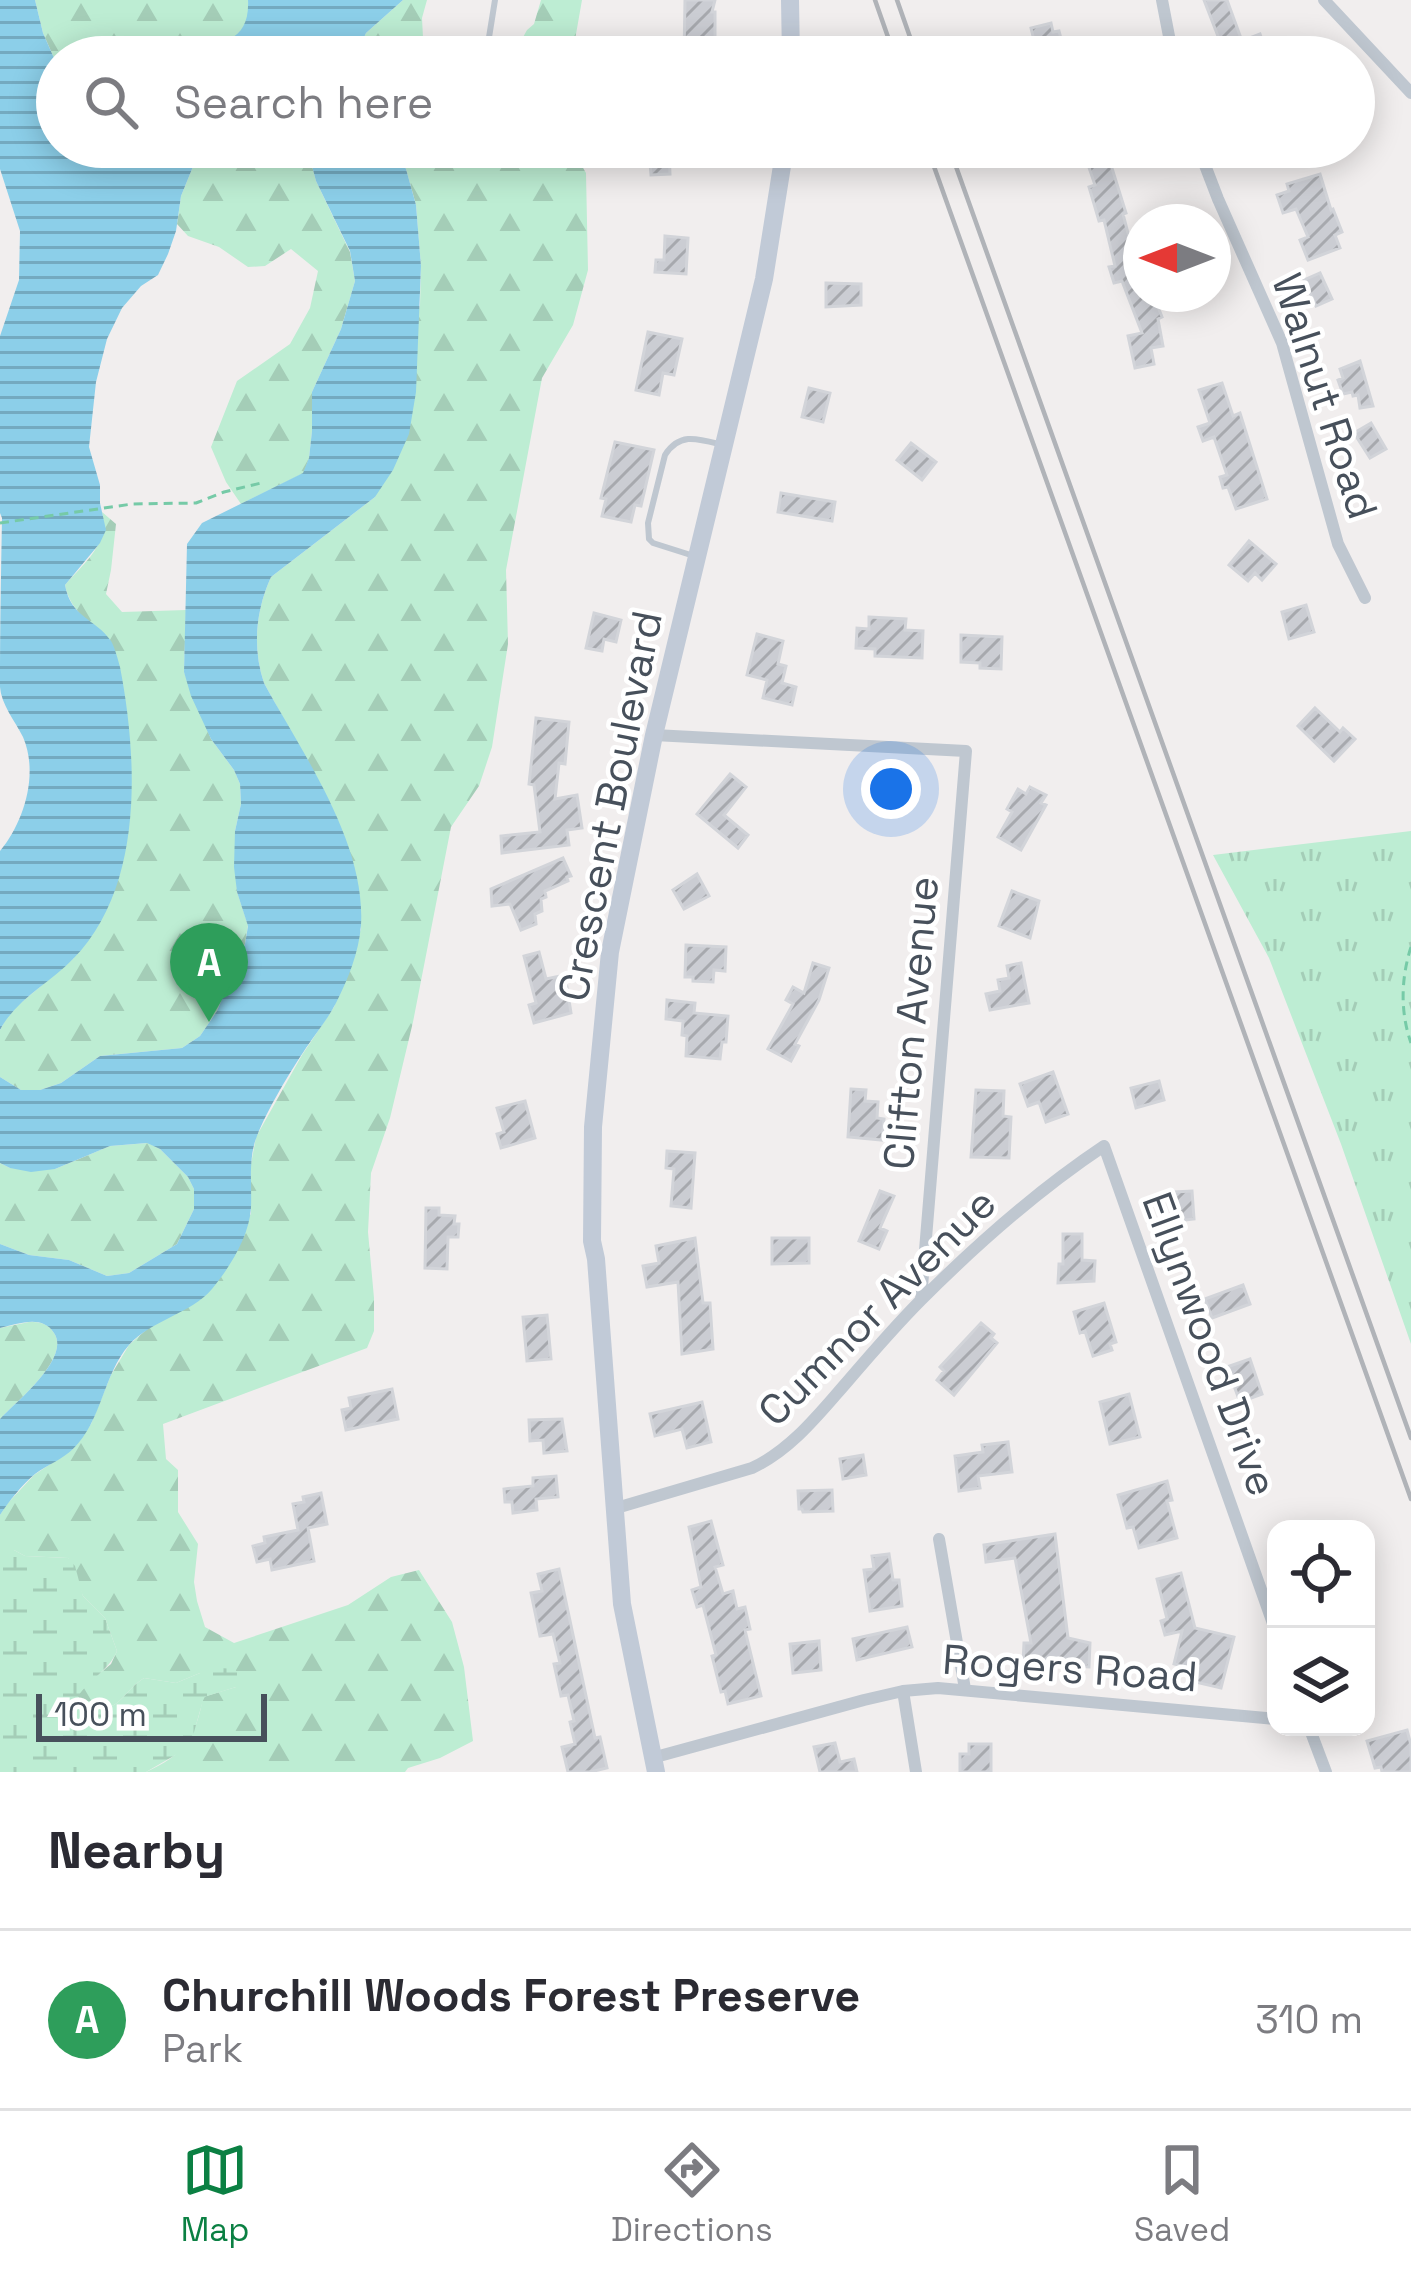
<!DOCTYPE html>
<html lang="en">
<head>
<meta charset="utf-8">
<style>
  body { margin:0; font-family:"Space Grotesk",sans-serif; background:#f2f2f3; color:#2b2b33 }
  .controls { position:absolute; right:36px; bottom:36px; display:grid; overflow:hidden; border-radius:24px; box-shadow:0 6px 30px #0003 }
  .controls button { width:108px; height:108px; display:grid; place-items:center; padding:0; border:0; border-bottom:3px solid #e1e1e2; background:#fff; color:#2b2b33; font:60px sans-serif }
  .compass { position:absolute; left:1123px; top:204px; width:108px; height:108px; border-radius:50%; background:#fff; box-shadow:0 6px 30px #0003; rotate:270deg }
  .scale { position:absolute; left:36px; bottom:30px; width:231px; box-sizing:border-box; padding-left:12px; border:6px solid #47505b; border-top:0; font-size:33px; line-height:42px; white-space:nowrap; color:#47505b; -webkit-text-stroke:9px #fff; paint-order:stroke }
  .you { position:absolute; left:891px; top:789px; width:42px; height:42px; margin:-30px; border:9px solid #fff; border-radius:50%; background:#1a73e8; box-shadow:0 0 0 18px #1a73e833 }
  .badge { display:grid; place-items:center; width:78px; height:78px; border-radius:50%; background:#0b8043; color:#fff; font-size:39px; font-weight:700 }
  .pin { position:absolute; translate:-50% -99px; filter:drop-shadow(0 3px 6px #0008) }
  .pin::after { content:''; position:absolute; top:63px; width:42px; height:36px; background:inherit; clip-path:polygon(0 0,100% 0,50% 100%) }
  .list { margin:0; padding:0; list-style:none }
  h2 { display:flex; justify-content:space-between; align-items:center; height:156px; margin:0; padding:0 48px; font-size:51px }
  h2 small { font-size:39px; font-weight:400; color:#7c7c81 }
  .list li { display:grid; grid-template-columns:78px 1fr auto; gap:36px; align-items:center; box-sizing:border-box; height:180px; padding:0 48px; border-top:3px solid #e1e1e2 }
  .list b { display:block; font-size:45px; white-space:nowrap }
  .list p { margin:0; font-size:39px; white-space:nowrap; color:#7c7c81 }
  .list em { font-size:39px; font-style:normal; color:#7c7c81 }
  .icon { flex:none; width:66px; height:66px; fill:none; stroke:currentColor; stroke-width:2; stroke-linecap:round; stroke-linejoin:round }
  .map { position:relative; flex:none; width:1411px; height:1772px; overflow:hidden }
  .search { position:absolute; background:#fff; box-shadow:0 6px 30px #0003; left:36px; right:36px; top:36px; height:132px; display:flex; align-items:center; gap:30px; box-sizing:border-box; padding:0 42px; border-radius:66px; color:#7c7c81; font-size:45px }
  .sheet { height:336px; background:#fff }
  nav { display:flex; justify-content:space-around; align-items:center; box-sizing:border-box; height:168px; border-top:3px solid #e1e1e2; background:#fff; font-size:33px; color:#7c7c81 }
  nav a { display:grid; justify-items:center; gap:6px }
  nav .on { color:#0b8043 }
  .map>svg:first-child { display:block }
  .grass { fill:url(#grass-tufts) }
  .forest { fill:url(#forest-firs) }
  .wetland { fill:url(#wetland-marsh) }
  .water { fill:url(#water-rules) }
  .building { fill:url(#building-hatch); stroke:#d2d4d9; stroke-width:3 }
  .lines { fill:none; stroke-linecap:round; stroke-linejoin:round }
  .path { stroke:#76caa7; stroke-width:3; stroke-dasharray:9 6; stroke-linecap:butt }
  .lane { stroke:#bfc7d0; stroke-width:6 }
  .street { stroke:#bfc7d0; stroke-width:12 }
  .secondary { stroke:#c1cad7; stroke-width:18 }
  .rail { stroke:#b0b3b8; stroke-width:4.5 }
  .labels { text-anchor:middle; dominant-baseline:central; stroke-width:9; stroke-linejoin:round; paint-order:stroke }
  .street-label { font-size:42px; fill:#47505b; stroke:#fff }
</style>
</head>
<body>
<div class="map">
<svg width="1411" height="1772" viewBox="0 0 1411 1772">
  <defs>
    <pattern id="grass-tufts" width="24" height="20" patternUnits="userSpaceOnUse" patternTransform="scale(3)"><rect width="24" height="20" fill="#bdedd3"/><path d="M3 7l-1-3M5 7V3M7 7l1-3M15 17l-1-3M17 17v-4M19 17l1-3" fill="none" stroke="#a4cdb7"/></pattern>
    <pattern id="forest-firs" width="22" height="20" patternUnits="userSpaceOnUse" patternTransform="scale(3)"><rect width="22" height="20" fill="#bdedd3"/><path d="M5 1l3.5 6h-7zM16 11l3.5 6h-7z" fill="#a4cdb7"/></pattern>
    <pattern id="wetland-marsh" width="20" height="14" patternUnits="userSpaceOnUse" patternTransform="scale(3)"><rect width="20" height="14" fill="#bdedd3"/><path d="M1 5h8M5 5V1M11 12h8M15 12V8" fill="none" stroke="#a4cdb7"/></pattern>
    <pattern id="water-rules" width="6" height="5" patternUnits="userSpaceOnUse" patternTransform="scale(3)"><rect width="6" height="5" fill="#8ccfe9"/><path d="M0 2.5h6" fill="none" stroke="#74aac0"/></pattern>
    <pattern id="building-hatch" width="6" height="6" patternUnits="userSpaceOnUse" patternTransform="scale(3)"><rect width="6" height="6" fill="#cbcdd3"/><path d="M-1 1l2-2M0 6l6-6M5 7l2-2" fill="none" stroke="#a7a9ae"/></pattern>
  </defs>
  <rect width="100%" height="100%" fill="#f1eeee"/>
  <path class="grass" d="M1411,831v513l-70,-200 -72,-186 -56,-103z"/>
  <path class="forest" d="M35,0h213l1,16 -5,12 -10,11 -42,18h-135v8l-14,-32z
    M403,0h24l-5,18 2,39h-69l11,-24z
    M541,0h41l-10,57h-60l15,-27 7,-6z
    M201,147h106l9,34 34,71 5,29 -14,48 -29,63v39l-3,27 -5,15 -63,31 -15,-22 -15,-35 26,-66 53,-37 20,-36 8,-37 -27,-22 -26,17 -17,1 -29,-20 -31,-11 -11,-12 4,-28z
    M395,147h176l15,26 2,97 -15,55 -31,53 -36,192 2,74 -16,103 -13,39 -28,41 -38,195 -23,96 -19,55 -3,59 6,66v33l-7,17 -204,76 3,35 12,11v42l20,32 -4,38 3,19 8,26 29,16 114,-38 43,-28 28,-7 33,52 12,45 9,74 -33,17 -32,10 -3,4h-259c38,-17 50,-35 57,-75l33,-10 -36,-14 -24,10 -32,-5c-25,16 -23,39 -61,26l-6,-8 11,-13 23,-19 6,-13 -12,-33 -22,-22 -15,-38 -43,-2 -11,-6h-14v-35l7,-11 27,-29 39,-26 18,-25 20,-49 18,-30 17,-15 105,-116v-50l5,-27 46,-82 32,-48 27,-78 -30,-124 -67,-122c-12,-36 -8,-73 7,-106l104,-80 45,-192 1,-39 -5,-61 -10,-36z
    M102,512l14,12 -5,46 -5,24 16,18 64,-2 -2,62 27,67 23,31 6,14 1,20 -6,27 2,61 11,33 -3,19 -28,67 -17,25 -18,12 -82,8 -39,27 -21,7h-19l-21,-13v-47l9,-17 65,-55 36,-318c-19,-16 -40,-29 -45,-55 20,-23 44,-40 37,-73z
    M148,1143l12,6 28,28 6,12v20l-17,35 -48,29 -22,3 -38,-16 -40,-5 -29,-11v-81l10,5 45,1 55,-23z
    M29,1322c11,0 19,1 25,11 17,25 -37,68 -54,86v-91z"/>
  <path class="wetland" d="M0,1550h14l11,6 43,2 7,8 8,30 22,22 12,33c-8,19 -27,28 -39,45l5,8c38,13 36,-10 61,-26l32,5 24,-10 20,-5 15,1 6,10 -5,8 -32,10 -10,35 -10,18 -38,22h-146z"/>
  <path class="water" d="M0,0h35l8,33 14,32v82h144l-20,49 -5,35 -8,23 -10,21 -17,11 -19,22 -15,31 -11,43 -7,65 11,38v18l6,27 -6,13 -35,42c6,33 30,33 46,56 4,7 7,19 9,26 18,93 24,220 -47,292 -24,25 -57,40 -73,71v-179c24,-29 39,-77 23,-114 -8,-16 -22,-33 -23,-50 0,-56 1,-114 2,-169l-2,-5v-177l19,-56 1,-49 -20,-62z
    M248,0h155l-37,33 -11,24h-163c29,-17 58,-14 56,-57z
    M307,147h88l11,22 10,36 5,61 -5,126 -7,42 -16,36 -18,27 -104,80c-15,33 -19,70 -7,106 38,70 102,159 97,242 -2,27 -13,54 -25,78 -8,16 -20,30 -30,45 -16,24 -39,62 -49,88 -9,22 -5,48 -6,72 -2,29 -21,59 -39,81 -21,25 -61,31 -83,56 -26,30 -27,76 -56,104 -10,10 -26,16 -38,25 -13,11 -26,27 -35,41v-96c17,-18 71,-61 54,-86 -12,-19 -36,-9 -54,-5v-84l29,11 40,5 38,16 22,-3 48,-29 17,-35v-20l-6,-12 -28,-28 -13,-6 -37,3 -55,23 -24,3 -21,-4 -10,-5v-86l21,13h19l21,-7 39,-27 82,-8 18,-12 17,-25 28,-67 3,-18 -11,-34 -3,-25 1,-36 6,-27 -1,-20 -6,-14 -23,-31 -20,-43 -7,-24 3,-128 15,-21 101,-50 6,-15 3,-27v-39l29,-63 14,-48 -5,-30 -34,-70z"/>
  <path class="building" d="M685,0h30l-3,12h3v45h-31z
    M1204,0h23l15,41 18,-7 8,23h-42z
    M1051,23l2,9 6,-1 5,19 -26,7 -7,-29z
    M635,147h34l1,27 -19,1 -1,-12 -15,1z
    M1082,147h32l5,15 -8,3 15,48 -3,1 18,69v11h12l9,23 -4,2 5,27 -12,2 3,16 -19,4 -7,-32 14,-3 -20,-52 -8,2 -5,-16 6,-1 -11,-46 -5,1 -10,-34 6,-2z
    M1320,174l11,36 2,-1 9,23 -7,3 5,13 -32,12 -8,-20 8,-3 -12,-28 -13,4 -6,-18 12,-4 -2,-7z
    M665,236l23,2 -2,36 -31,-2 1,-12h8z
    M1320,273l12,26 -16,7 -12,-26z
    M826,283l35,1v21l-35,2z
    M648,332l34,7 -8,36 -11,-2 -4,22 -23,-5z
    M1360,361l13,45 -13,2 -2,-13 -5,1 -1,-4 -9,2 -5,-14 5,-2 -3,-9z
    M1222,383l11,33 7,-3 27,86 -31,10 -8,-22 -5,1 -3,-11 7,-2 -13,-38 -11,4 -5,-14 12,-4 -11,-33z
    M809,388l21,5 -7,29 -21,-5z
    M1371,423l15,26 -16,9 -16,-25z
    M615,442l39,8 -13,56 -6,-1 -4,17 -29,-6 4,-17 -5,-1z
    M911,443l25,19 -14,18 -25,-20z
    M781,493l54,9 -3,19 -54,-9z
    M1249,541l27,23 -14,16 -7,-7 -7,8 -19,-16z
    M1306,605l8,27 -25,7 -7,-27z
    M594,613l27,7 -5,22 -12,-3 -2,12 -16,-3z
    M869,617l37,2 -1,11 18,1 -1,27 -47,-2v-7l-19,-1 1,-20 12,1z
    M757,634l26,7 -5,23 8,2 -4,17 14,4 -4,18 -29,-7 4,-18 -20,-5z
    M961,635l41,2 -1,32 -21,-1v-5l-19,-1z
    M1315,708l25,24 3,-4 12,11 -21,22 -36,-35z
    M536,718l33,4 -4,42 -6,-1 -4,36 22,-4 5,33 -15,2 2,15 -67,8 -1,-17 39,-4 -6,-47 -5,-1z
    M730,774l16,13 -22,28 24,20 -10,13 -41,-34z
    M1030,787l16,8 -5,8 5,2 -25,45 -23,-13 14,-25 -5,-3 11,-20 8,5z
    M563,858l8,18 -4,1 1,4 -23,10 1,6 -5,2 1,12 -7,3 1,10 -15,6 -11,-26 -18,2 -1,-17z
    M697,874l12,22 -25,13 -11,-19z
    M1012,891l27,10 -9,37 -31,-12z
    M686,945l40,2 -1,24 -11,-1 -1,12 -20,-1v-4h-8z
    M539,952l7,27 19,-4 6,38 -37,10 -5,-18 7,-2 -12,-47z
    M813,963l16,5 -10,32 -24,44 4,2 -8,15 -23,-12 25,-45 -7,-4 7,-13 11,6z
    M1021,963l8,40 -39,7 -4,-16 14,-3 -2,-11 11,-2 -2,-12z
    M667,1000l28,3 -1,10 34,3 -2,26h-4l-2,17 -34,-3 1,-20 -5,-1 1,-14 -17,-2z
    M1053,1072l15,42 -22,8 -7,-20 -11,4 -8,-22z
    M1159,1081l5,19 -28,8 -5,-20z
    M851,1089l15,1 -1,11 13,1 -1,16 7,1 -2,21 -34,-3z
    M976,1090l28,1 -1,25 8,1 -2,41 -38,-1z
    M525,1101l10,37 -34,10 -4,-14 7,-2 -7,-24z
    M667,1151l28,2 -4,55 -20,-2 3,-37 -8,-1z
    M880,1191l14,5 -14,32 7,3 -8,18 -20,-8z
    M1192,1191l2,28 -18,2 -2,-29z
    M426,1208h13v7l16,1 -1,8h5l-1,13h-10l-1,32 -22,-1z
    M1063,1234h19v26l13,1 -1,20 -36,2 1,-19h4z
    M695,1238l8,65h7l3,46 -31,5 -4,-72 -31,5 -4,-21 16,-3 -3,-17z
    M772,1238h37v25l-37,1z
    M1243,1285l7,19 -38,14 -7,-19z
    M1104,1303l12,39 -6,2 2,6 -19,6 -8,-25 -5,2 -6,-21z
    M547,1315l4,44 -24,2 -4,-44z
    M981,1323l13,11 -3,4 6,5 -43,52 -17,-15 7,-9 -4,-4z
    M1250,1359l12,35 -22,8 -13,-35z
    M392,1389l6,30 -52,11 -4,-20 9,-2 -2,-10z
    M1129,1394l11,43 -30,7 -10,-42z
    M702,1402l9,40 -24,6 -5,-19 -27,7 -5,-22z
    M562,1419l5,32 -23,2 -1,-13 -13,1 -1,-21z
    M1008,1442l4,30 -34,4 2,12 -21,3 -4,-35 28,-4 -1,-7z
    M863,1455l3,20 -23,4 -3,-20z
    M556,1476l2,21 -22,2 1,11 -24,3 -1,-11h-7l-1,-13 29,-3v-8z
    M1167,1481l5,19 -5,1 10,37 -38,10 -6,-21 -6,1 -9,-33z
    M832,1490l1,21 -30,1 -1,-3h-3l-1,-18z
    M321,1493l6,31 -19,4 6,33 -42,9 -2,-11 -13,3 -4,-16 12,-3 -1,-6 34,-7 -5,-26 11,-2 -1,-5z
    M711,1521l12,44 -8,2 8,27 10,-3 4,18 8,-2 5,22 -5,1 16,66 -33,8 -3,-13 -4,1 -9,-36 4,-1 -13,-50 -6,2 -5,-17 9,-3 -12,-60z
    M1055,1534l13,104 22,5 -1,24 -66,-4 1,-20h7l-16,-85 -29,4 -2,-17z
    M889,1554l4,26h6l3,26 -32,5 -6,-41 10,-1 -2,-13z
    M559,1569l36,169 5,-1 7,31 -17,4h-22l-6,-25 13,-3 -5,-22 4,-1 -6,-26 -7,1 -7,-32 6,-1 -7,-29 -13,2 -9,-43 11,-2 -4,-17z
    M1181,1573l14,55 39,9 -13,51 -26,-6 3,-12 -24,-6 8,-33 -17,4 -4,-14 6,-2 -10,-40z
    M907,1627l5,20 -55,13 -4,-21z
    M819,1641l2,29 -28,3 -3,-29z
    M1407,1730l4,15v27h-29l-1,-5 -6,1 -8,-27z
    M835,1743l5,19 14,-3 3,13h-37l-6,-25z
    M969,1744h22v28h-31v-18h9z"/>
  <g class="lines">
    <path class="path" d="M0,523l132,-19 64,-1 28,-11 41,-10
      M1411,947c-10,31 -11,65 0,96"/>
    <path class="lane" d="M486,56l9,-56
      M1099,57l70,-19
      M694,556l-41,-13 -4,-4 -1,-16 17,-68c14,-22 31,-17 54,-11"/>
    <path class="street" d="M1162,0l11,57
      M1324,0l87,93
      M1198,147l20,52 64,144 56,201 27,54
      M654,735l312,16 -45,548
      M613,1509l139,-41c39,-18 67,-54 95,-86 24,-28 48,-56 74,-82 56,-56 117,-110 183,-154l172,486
      M939,1539l26,150
      M903,1691l13,81
      M1309,1727l17,45
      M652,1758l212,-58 39,-9 35,-3 338,31"/>
    <path class="secondary" d="M790,0l1,57
      M656,1772l-34,-168 -26,-345 -4,-18 1,-114 17,-175 44,-217 110,-456 21,-132"/>
    <path class="rail" d="M875,0l20,57
      M897,0l20,57
      M927,147l484,1352
      M949,147l462,1291"/>
  </g>
  <g class="labels">
    <g class="street-label">
      <text transform="translate(1325 396) rotate(72)">Walnut Road</text>
      <text transform="translate(610 806) rotate(-79)">Crescent Boulevard</text>
      <text transform="translate(911 1023) rotate(-85)">Clifton Avenue</text>
      <text transform="translate(877 1307) rotate(-45)">Cumnor Avenue</text>
      <text transform="translate(1210 1344) rotate(70)">Ellynwood Drive</text>
      <text transform="translate(1070 1668) rotate(4)">Rogers Road</text>
    </g>
  </g>
</svg>
<div class="controls">
<button><svg class="icon" aria-label="locate" viewBox="0 0 24 24"><circle cx="12" cy="12" r="6"/><path d="M12 2v4M12 18v4M2 12h4M18 12h4"/></svg></button>
<button><svg class="icon" aria-label="layers" viewBox="0 0 24 24"><path d="M12 4l9 5-9 5-9-5zM3 14l9 5 9-5"/></svg></button>
</div>
<svg class="compass" viewBox="-18 -18 36 36"><path d="M0-13l5 13h-10z" fill="#e53935"/><path d="M0 13l5-13h-10z" fill="#7c7c81"/></svg>
<div class="scale">100 m</div>
<div class="you"></div>
<div class="pin badge" style="left:209px;top:1022px;background:#2e9e5b">A</div>
<div class="search"><svg class="icon" aria-label="search" viewBox="0 0 24 24"><circle cx="10" cy="10" r="6"/><path d="M15 15l6 6"/></svg>Search here</div>
</div>
<section class="sheet">
<h2>Nearby<small></small></h2>
<ul class="list">
<li><span class="badge" style="background:#2e9e5b">A</span><div><b>Churchill Woods Forest Preserve</b><p>Park</p></div><em>310 m</em></li>
</ul>
</section>
<nav>
<a class="on"><svg class="icon" aria-label="map" viewBox="0 0 24 24"><path d="M3 6l6-2 6 2 6-2v14l-6 2-6-2-6 2zM9 4v14M15 6v14"/></svg>Map</a>
<a><svg class="icon" aria-label="directions" viewBox="0 0 24 24"><path d="M12 3l9 9-9 9-9-9zM9 14v-3h6M13 9l2 2-2 2"/></svg>Directions</a>
<a><svg class="icon" aria-label="saved" viewBox="0 0 24 24"><path d="M7 4h10v16l-5-4-5 4z"/></svg>Saved</a>
</nav>
</body>
</html>
